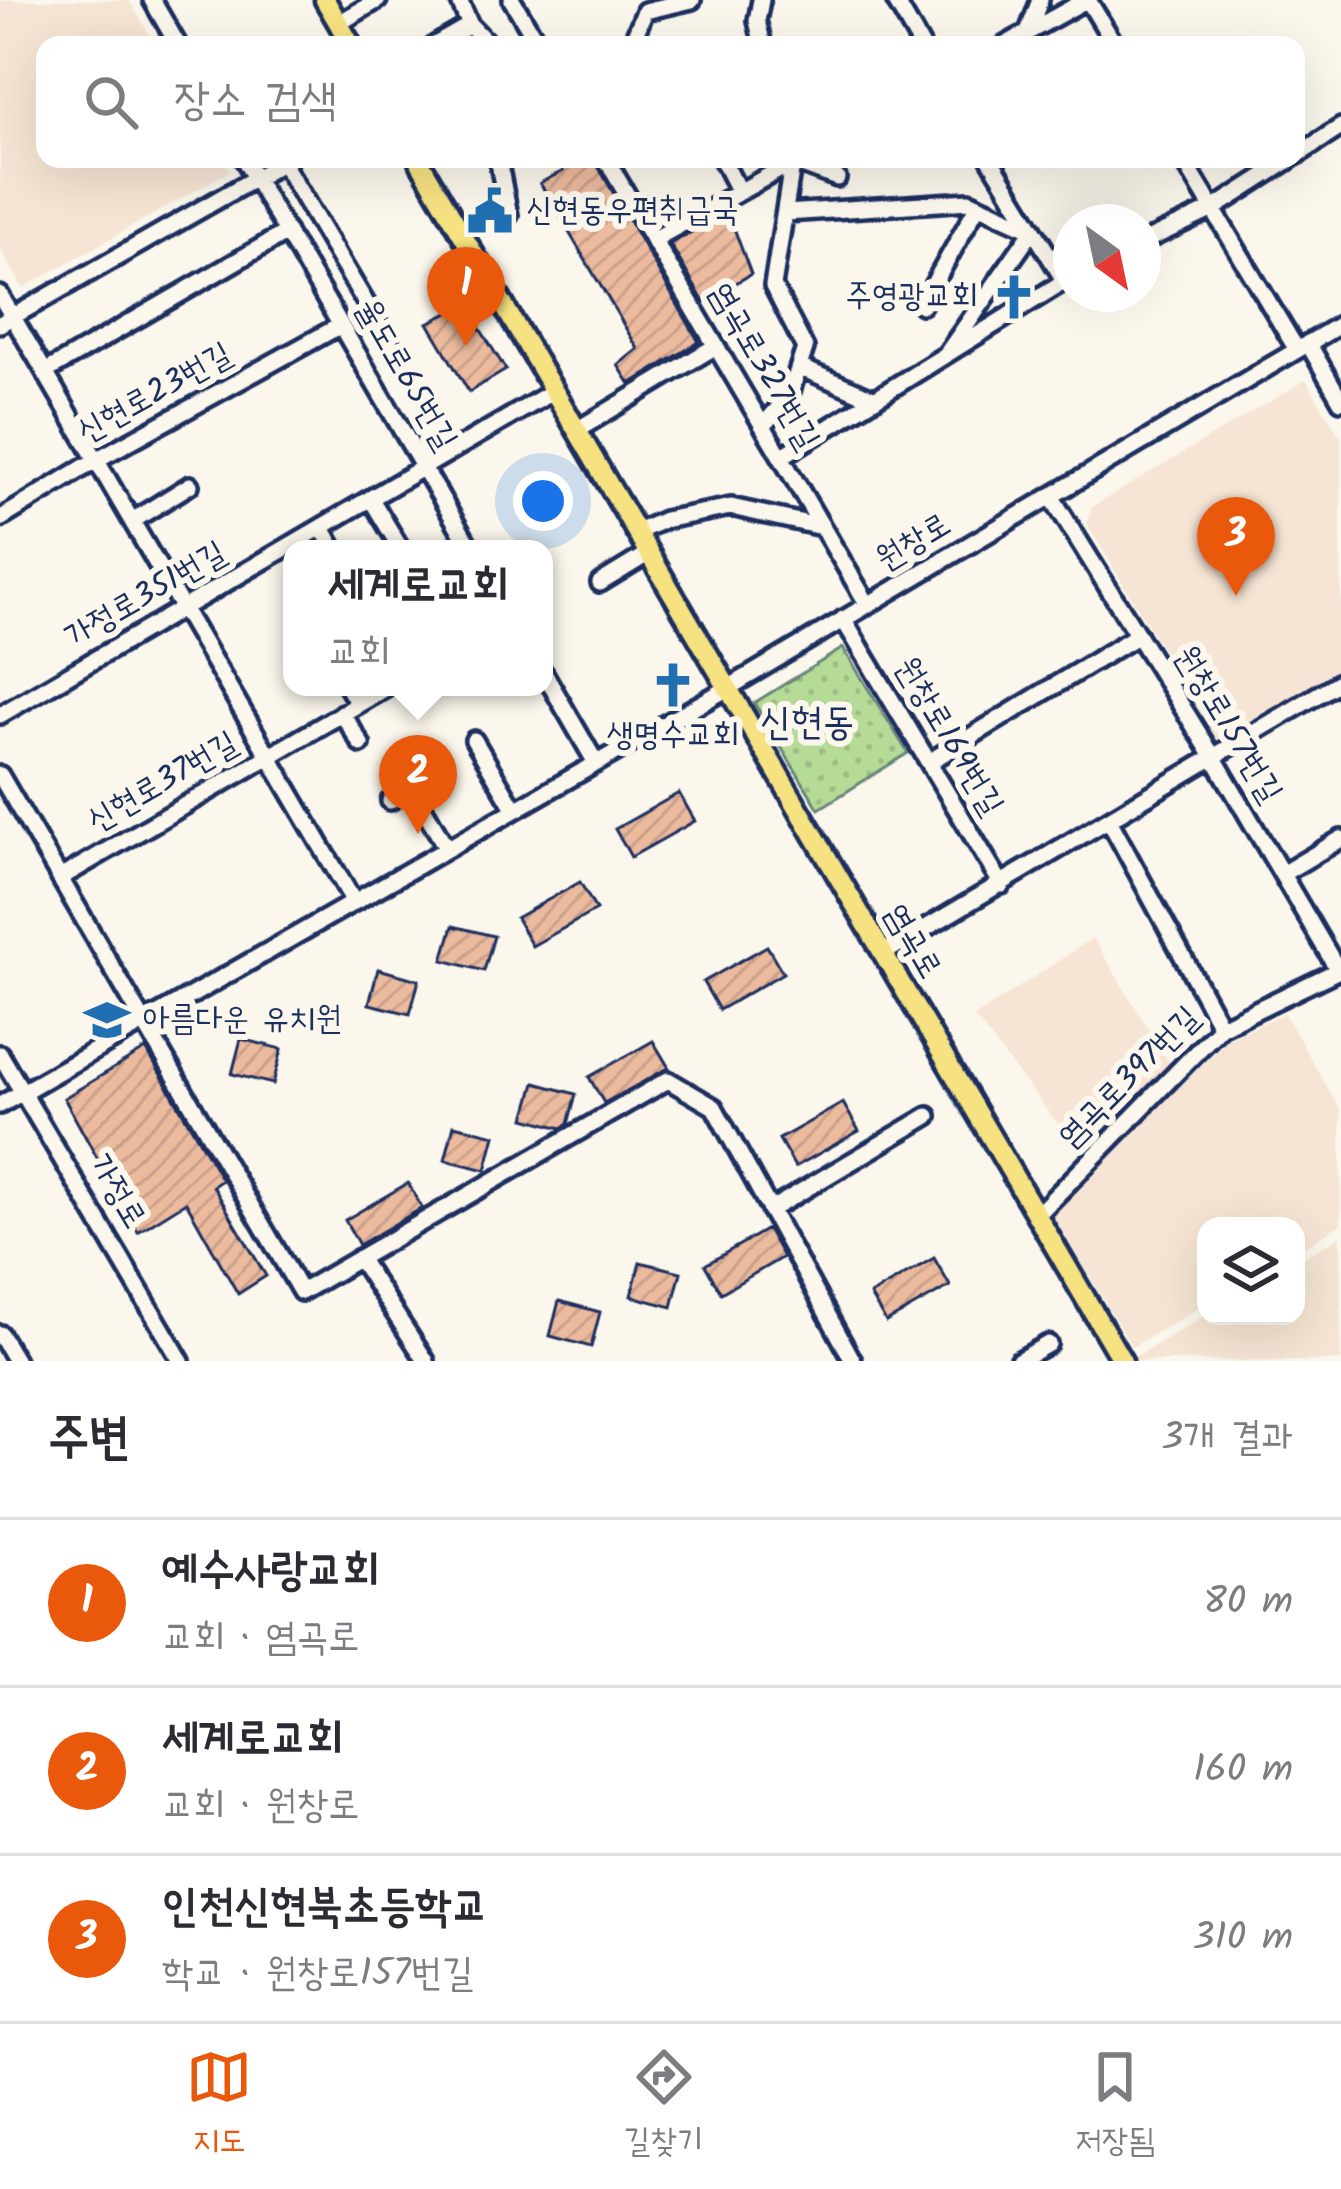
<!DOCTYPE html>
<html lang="ko">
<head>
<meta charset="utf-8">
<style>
  body { margin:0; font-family:Kalam,"Poor Story",sans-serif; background:#f7f7f7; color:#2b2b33 }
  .controls { position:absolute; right:36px; bottom:36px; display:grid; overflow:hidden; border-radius:24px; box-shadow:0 12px 48px #0002 }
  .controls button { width:108px; height:108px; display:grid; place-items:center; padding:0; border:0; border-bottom:3px solid #e1e1e2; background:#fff; color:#2b2b33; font:60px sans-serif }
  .compass { position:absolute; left:1053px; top:204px; width:108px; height:108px; border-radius:50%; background:#fff; box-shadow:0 12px 48px #0002; rotate:147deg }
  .you { position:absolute; left:543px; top:501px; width:42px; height:42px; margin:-30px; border:9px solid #fff; border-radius:50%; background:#1a73e8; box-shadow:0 0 0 18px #1a73e833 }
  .badge { display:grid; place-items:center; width:78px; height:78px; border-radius:50%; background:#ea580c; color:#fff; font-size:39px; font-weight:700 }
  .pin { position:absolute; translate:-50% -99px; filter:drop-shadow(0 3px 6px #0008) }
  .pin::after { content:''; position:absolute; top:63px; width:42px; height:36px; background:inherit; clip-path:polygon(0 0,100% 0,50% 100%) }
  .popup { position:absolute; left:283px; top:540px; width:270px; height:156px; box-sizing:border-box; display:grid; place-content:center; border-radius:24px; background:#fff; filter:drop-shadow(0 3px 9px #0005); font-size:39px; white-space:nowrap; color:#7c7c81 }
  .popup b { font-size:45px; color:#2b2b33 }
  .popup::after { content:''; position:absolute; left:50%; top:100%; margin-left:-24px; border:24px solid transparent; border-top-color:#fff }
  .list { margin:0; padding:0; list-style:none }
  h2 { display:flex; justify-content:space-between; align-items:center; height:156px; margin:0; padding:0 48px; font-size:51px }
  h2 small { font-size:39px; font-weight:400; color:#7c7c81 }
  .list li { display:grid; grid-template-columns:78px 1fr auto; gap:36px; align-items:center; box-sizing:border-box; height:168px; padding:0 48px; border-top:3px solid #e1e1e2 }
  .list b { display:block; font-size:45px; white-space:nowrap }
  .list p { margin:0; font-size:39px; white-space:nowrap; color:#7c7c81 }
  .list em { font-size:39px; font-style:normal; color:#7c7c81 }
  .icon { flex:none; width:66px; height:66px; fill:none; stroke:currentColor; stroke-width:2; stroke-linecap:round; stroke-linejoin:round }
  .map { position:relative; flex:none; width:1341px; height:1361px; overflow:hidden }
  .search { position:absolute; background:#fff; box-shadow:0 12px 48px #0002; left:36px; right:36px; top:36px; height:132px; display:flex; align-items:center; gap:30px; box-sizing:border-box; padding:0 42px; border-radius:24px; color:#7c7c81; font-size:45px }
  .sheet { height:660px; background:#fff }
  nav { display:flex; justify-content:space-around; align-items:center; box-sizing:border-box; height:168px; border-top:3px solid #e1e1e2; background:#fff; font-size:33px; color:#7c7c81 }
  nav a { display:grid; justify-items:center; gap:6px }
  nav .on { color:#ea580c }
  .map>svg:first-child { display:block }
  .built { fill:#f6e5d4 }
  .grass { fill:url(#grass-dots); stroke:#68857a; stroke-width:3 }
  .building { fill:url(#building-hatch); stroke:#1b2f5e; stroke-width:3 }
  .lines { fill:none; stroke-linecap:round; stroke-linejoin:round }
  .minor-casing { stroke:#1b2f5e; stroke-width:24 }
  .major-casing { stroke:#1b2f5e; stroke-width:27 }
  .minor { stroke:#fbf7ec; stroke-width:15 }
  .major { stroke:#f7e281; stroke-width:18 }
  .labels { text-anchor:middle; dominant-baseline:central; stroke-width:12; stroke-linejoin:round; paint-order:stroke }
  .poi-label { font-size:33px; fill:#1b2f5e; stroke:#fbf7ec; text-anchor:start }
  .street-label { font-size:33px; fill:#1b2f5e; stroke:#fbf7ec }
  .quarter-label { font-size:39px; fill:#1b2f5e; stroke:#fbf7ec }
</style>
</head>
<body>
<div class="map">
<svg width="1341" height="1361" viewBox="0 0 1341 1361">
  <defs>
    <pattern id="grass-dots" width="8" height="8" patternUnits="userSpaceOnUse" patternTransform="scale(3)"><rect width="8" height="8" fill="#b6db96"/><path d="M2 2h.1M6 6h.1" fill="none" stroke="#9cbc84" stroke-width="1.8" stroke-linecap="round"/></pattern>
    <pattern id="building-hatch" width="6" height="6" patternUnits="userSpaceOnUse" patternTransform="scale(3)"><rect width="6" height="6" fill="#ecba9d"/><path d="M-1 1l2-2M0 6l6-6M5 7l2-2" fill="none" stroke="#caa08a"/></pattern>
  </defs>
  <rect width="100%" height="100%" fill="#fbf7ec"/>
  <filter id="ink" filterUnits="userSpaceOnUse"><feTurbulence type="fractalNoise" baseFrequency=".00833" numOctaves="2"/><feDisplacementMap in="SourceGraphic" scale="24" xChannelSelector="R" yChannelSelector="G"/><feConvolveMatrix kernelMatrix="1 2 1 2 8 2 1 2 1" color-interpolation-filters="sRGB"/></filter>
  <g filter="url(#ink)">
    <path class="built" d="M0,0h129l27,45h-111v114h178l7,12 -207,117 -23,-39z
      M1306,380l35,58v229l-124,73 -130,-216 5,-17z
      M1093,938l83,135 -100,74 -102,-130z
      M1284,1013l57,98v113l-45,27v-25h-90v78l-74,43 -80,-133 175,-174z
      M1341,1236v125h-204l-2,-4 71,-42 90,1v-54z"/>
    <path class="grass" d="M843,648l65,105 -89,56 -65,-106z"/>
    <path class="building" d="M557,159h37l105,183 -69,42 -12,-19 20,-16 -98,-166 23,-12z
      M728,212l23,62 -47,28 -34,-58z
      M465,305l41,65 -37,22 -41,-69z
      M679,793l16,28 -64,36 -16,-28z
      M580,882l16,28 -64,36 -16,-28z
      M453,926l41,10 -10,35 -41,-11z
      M767,946l16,27 -64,37 -16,-28z
      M378,969l41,11 -9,34 -41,-10z
      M241,1039l41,10 -9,35 -41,-10z
      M653,1041l16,27 -65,35 -15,-26z
      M146,1049l76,131 -9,6 53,90 -28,18 -52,-92 -48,30 -74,-134z
      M535,1083l41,11 -8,30 -6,4 -37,-10z
      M843,1103l16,28 -64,36 -16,-28z
      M454,1125l41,10 -9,35 -41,-10z
      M408,1183l14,25 -63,37 -14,-25z
      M767,1229l16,28 -62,36 -16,-28z
      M934,1258l16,28 -64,36 -16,-27z
      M640,1262l41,10 -9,35 -41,-11z
      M559,1301l41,11 -9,35 -41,-11z"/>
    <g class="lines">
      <g class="minor-casing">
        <path id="minor" d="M152,0l26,45
          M459,0l11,25 19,20
          M512,0l27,45
          M761,0l-4,21 6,24
          M895,0l26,45
          M1088,0l27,45
          M339,23l39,-23
          M1028,32l12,-32
          M435,45l35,-20
          M631,45l14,-34 47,-11
          M1005,45l81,-45
          M1296,156l45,-29
          M244,159l227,390
          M498,159l11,56
          M606,159l262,446
          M722,159l17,33
          M990,159l74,121
          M1183,159l114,191
          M794,162l43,16
          M283,163l110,186
          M786,213l183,-12 64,29 -86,123
          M653,240l144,-80
          M1143,242l70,-33 78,-50
          M0,295l354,607
          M922,305l56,-100
          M0,324l289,-165
          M1308,343l33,58
          M799,367l76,32
          M45,372l242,-140
          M763,426l27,-32 15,-46 -32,-62 20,-127
          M577,430l139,-84
          M781,457l290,-180
          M1051,496l163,262 124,212
          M371,499l30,50
          M0,519l96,-59 245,-135
          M132,521l58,-36
          M322,528l12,21
          M637,532l27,-12 67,-13 91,20
          M600,583l49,-30
          M843,619l159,266
          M544,673l52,90
          M348,687l10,17
          M342,713l19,31
          M0,715l554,-324
          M474,740l41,70
          M929,762l209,-127
          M0,775l301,517 367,-212 46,27 139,254
          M390,801l22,-13 35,61
          M1109,820l112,207
          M1282,874l59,-35
          M60,878l328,-191
          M884,953l457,-272
          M0,1054l181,307
          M0,1105l728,-417 613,-364
          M770,1210l158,-94
          M1037,1215l184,-188 120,-58
          M359,1258l67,103
          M0,1334l16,27
          M1018,1361l30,-17"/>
      </g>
      <g class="major-casing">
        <path id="major" d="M325,0l26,45
          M418,159l704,1202"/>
      </g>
      <use href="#minor" class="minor"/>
      <use href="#major" class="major"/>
    </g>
  </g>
  <defs>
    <g id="civic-bare" transform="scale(3.6)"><path d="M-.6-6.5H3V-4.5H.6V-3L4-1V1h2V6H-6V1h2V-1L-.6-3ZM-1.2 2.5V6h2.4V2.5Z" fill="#1f6fb2" stroke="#fbf7ec" stroke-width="2.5" paint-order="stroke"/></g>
    <g id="church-bare" transform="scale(3.6)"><path d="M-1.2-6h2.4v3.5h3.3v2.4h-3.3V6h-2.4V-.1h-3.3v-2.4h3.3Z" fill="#1f6fb2" stroke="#fbf7ec" stroke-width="2.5" paint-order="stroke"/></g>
    <g id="school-bare" transform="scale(3.6)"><path d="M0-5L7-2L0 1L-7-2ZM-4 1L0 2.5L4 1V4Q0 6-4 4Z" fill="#1f6fb2" stroke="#fbf7ec" stroke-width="2.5" paint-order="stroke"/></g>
  </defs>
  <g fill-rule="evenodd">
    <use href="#civic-bare" x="490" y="211"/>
    <use href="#church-bare" x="1014" y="297"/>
    <use href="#church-bare" x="673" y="685"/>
    <use href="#school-bare" x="107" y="1020"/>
  </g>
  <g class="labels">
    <g class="poi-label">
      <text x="526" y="211">신현동우편취급국</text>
      <text x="978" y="297" text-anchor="end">주영광교회</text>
      <text x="673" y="736" text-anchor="middle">생명수교회</text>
      <text x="143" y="1020">아름다운 유치원</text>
    </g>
    <g class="street-label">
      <text transform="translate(763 367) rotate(60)">염곡로327번길</text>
      <text transform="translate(405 375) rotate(60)">율도로65번길</text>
      <text transform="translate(155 394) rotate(-29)">신현로23번길</text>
      <text transform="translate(914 543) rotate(-31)">원창로</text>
      <text transform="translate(146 596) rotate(-30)">가정로351번길</text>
      <text transform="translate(1227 725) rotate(59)">원창로157번길</text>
      <text transform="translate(948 737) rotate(59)">원창로169번길</text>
      <text transform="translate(163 783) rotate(-30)">신현로37번길</text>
      <text transform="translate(912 942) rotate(60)">염곡로</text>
      <text transform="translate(1130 1078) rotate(-45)">염곡로397번길</text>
      <text transform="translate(116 1192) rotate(59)">가정로</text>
    </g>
    <g class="quarter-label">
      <text x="807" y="724">신현동</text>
    </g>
  </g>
</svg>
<div class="controls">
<button><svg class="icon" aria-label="layers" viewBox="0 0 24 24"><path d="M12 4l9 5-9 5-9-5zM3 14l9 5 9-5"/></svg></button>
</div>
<svg class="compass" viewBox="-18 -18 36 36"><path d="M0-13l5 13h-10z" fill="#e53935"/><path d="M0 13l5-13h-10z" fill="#7c7c81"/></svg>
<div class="you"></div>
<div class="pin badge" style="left:466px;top:346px">1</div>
<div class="pin badge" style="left:418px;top:834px">2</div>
<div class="popup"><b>세계로교회</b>교회</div>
<div class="pin badge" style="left:1236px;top:596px">3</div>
<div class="search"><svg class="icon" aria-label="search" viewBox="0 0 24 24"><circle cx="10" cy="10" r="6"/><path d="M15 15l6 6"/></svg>장소 검색</div>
</div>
<section class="sheet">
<h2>주변<small>3개 결과</small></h2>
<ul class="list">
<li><span class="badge">1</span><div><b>예수사랑교회</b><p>교회 · 염곡로</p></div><em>80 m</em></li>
<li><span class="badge">2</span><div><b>세계로교회</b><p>교회 · 원창로</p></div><em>160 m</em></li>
<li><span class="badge">3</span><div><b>인천신현북초등학교</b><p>학교 · 원창로157번길</p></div><em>310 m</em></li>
</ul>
</section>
<nav>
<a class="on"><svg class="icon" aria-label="map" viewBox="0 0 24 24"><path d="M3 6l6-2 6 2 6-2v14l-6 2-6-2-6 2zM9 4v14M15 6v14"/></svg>지도</a>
<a><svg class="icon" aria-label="directions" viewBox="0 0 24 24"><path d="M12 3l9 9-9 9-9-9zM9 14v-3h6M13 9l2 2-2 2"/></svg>길찾기</a>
<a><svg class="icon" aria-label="saved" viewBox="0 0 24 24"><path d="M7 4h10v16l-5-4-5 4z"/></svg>저장됨</a>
</nav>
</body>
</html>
